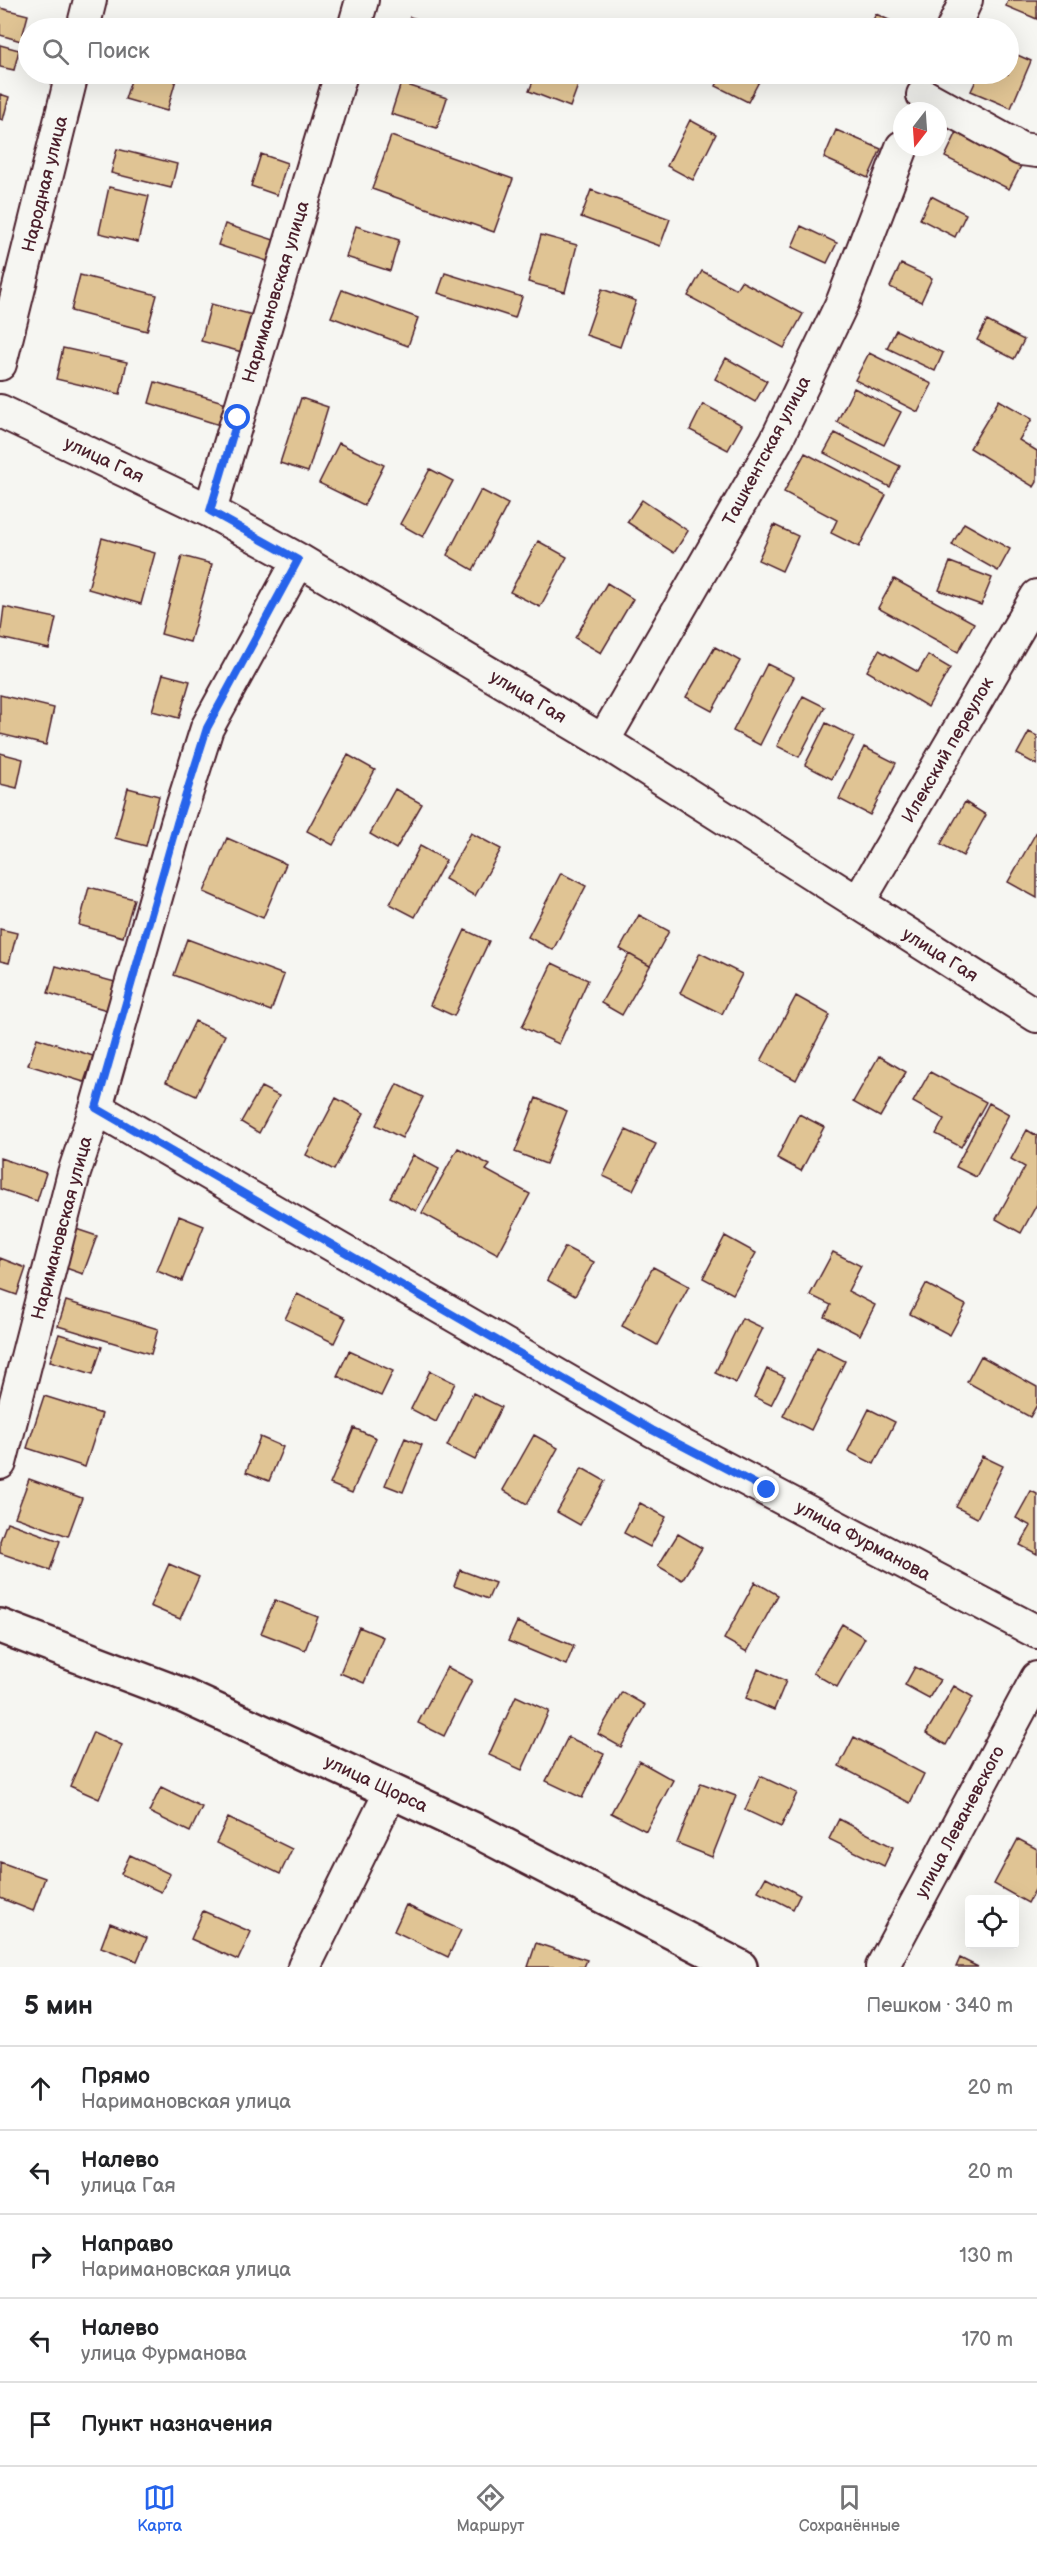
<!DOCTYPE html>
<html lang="ru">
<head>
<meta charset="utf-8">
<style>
  body { margin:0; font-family:"Balsamiq Sans",sans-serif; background:#f6f6f6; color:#202124 }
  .controls { position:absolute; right:18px; bottom:18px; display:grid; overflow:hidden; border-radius:6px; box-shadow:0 6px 24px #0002 }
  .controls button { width:54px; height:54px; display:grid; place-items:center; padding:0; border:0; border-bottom:2px solid #e0e0e0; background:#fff; color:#202124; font:30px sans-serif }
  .compass { position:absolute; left:893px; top:102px; width:54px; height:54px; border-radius:50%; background:#fff; box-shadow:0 6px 24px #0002; rotate:197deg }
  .stop { position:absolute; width:18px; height:18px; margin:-14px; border:4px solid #2563eb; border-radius:50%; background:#fff }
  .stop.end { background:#2563eb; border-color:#fff; box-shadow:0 2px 6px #0008 }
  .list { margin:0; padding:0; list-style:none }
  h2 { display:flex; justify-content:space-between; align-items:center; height:78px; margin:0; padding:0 24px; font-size:26px }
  h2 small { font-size:20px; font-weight:400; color:#757577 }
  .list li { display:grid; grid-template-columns:39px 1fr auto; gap:18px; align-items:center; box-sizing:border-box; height:84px; padding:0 24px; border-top:2px solid #e0e0e0 }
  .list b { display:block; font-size:22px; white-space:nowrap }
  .list p { margin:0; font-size:20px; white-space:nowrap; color:#757577 }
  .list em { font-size:20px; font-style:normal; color:#757577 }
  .icon { flex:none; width:33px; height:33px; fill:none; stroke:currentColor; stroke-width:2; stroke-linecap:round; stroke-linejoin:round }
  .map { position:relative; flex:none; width:1037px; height:1967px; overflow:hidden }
  .search { position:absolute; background:#fff; box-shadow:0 6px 24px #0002; left:18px; right:18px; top:18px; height:66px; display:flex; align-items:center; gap:15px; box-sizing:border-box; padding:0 21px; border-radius:33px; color:#757577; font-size:22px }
  .sheet { height:498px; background:#fff }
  nav { display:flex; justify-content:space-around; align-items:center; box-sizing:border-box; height:84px; border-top:2px solid #e0e0e0; background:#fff; font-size:16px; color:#757577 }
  nav a { display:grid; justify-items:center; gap:3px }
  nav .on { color:#2563eb }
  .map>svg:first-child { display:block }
  .building { fill:#e0c494; stroke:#4a1f2b; stroke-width:1.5 }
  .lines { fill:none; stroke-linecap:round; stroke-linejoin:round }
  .street-casing { stroke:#4a1f2b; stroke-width:36 }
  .secondary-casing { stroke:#4a1f2b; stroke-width:38 }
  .street { stroke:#f6f6f2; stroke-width:32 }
  .secondary { stroke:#f6f6f2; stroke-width:33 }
  .route { stroke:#2563eb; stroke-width:8 }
  .labels { text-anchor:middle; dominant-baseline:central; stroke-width:4.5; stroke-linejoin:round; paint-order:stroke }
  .street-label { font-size:18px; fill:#4a1f2b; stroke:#f6f6f2 }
</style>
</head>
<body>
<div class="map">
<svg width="1037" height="1967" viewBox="0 0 1037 1967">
  <rect width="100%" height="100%" fill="#f6f6f2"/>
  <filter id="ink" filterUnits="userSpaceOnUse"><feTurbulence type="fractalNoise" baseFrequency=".0167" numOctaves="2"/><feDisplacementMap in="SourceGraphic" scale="12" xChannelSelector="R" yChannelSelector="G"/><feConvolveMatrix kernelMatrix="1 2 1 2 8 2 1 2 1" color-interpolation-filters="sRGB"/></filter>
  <g filter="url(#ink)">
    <path class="building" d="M1008,0h29v19l-31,-13z
      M0,8l28,7 -7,26 -21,-6z
      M876,14l30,14h-37z
      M410,17l38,11h-42z
      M0,45l19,5 -5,20 -14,-3z
      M1008,51l23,10 -20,47 -40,-17 8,-17h29z
      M133,74h35l9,2 -10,35 -42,-12z
      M536,74h28l16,6 -10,27 -41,-16z
      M722,74h41l-15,28 -32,-16z
      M401,83l46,15 -10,30 -46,-14z
      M0,94l9,3 -6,23 -3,-1z
      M690,120l26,14 -23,46 -26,-14z
      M959,128l65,32 -15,29 -64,-32z
      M836,130l45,19 -13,29 -44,-20z
      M391,136l122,43 -19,53 -122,-43z
      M117,149l60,15 -6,24 -60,-15z
      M261,154l26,9 -10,32 -26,-9z
      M109,187l40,9 -11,46 -39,-9z
      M591,190l79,29 -10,27 -79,-29z
      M931,196l35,18 -11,23 -35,-18z
      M225,224l52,17 -7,21 -52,-17z
      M356,226l43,14 -9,31 -44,-14z
      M801,226l36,17 -10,20 -35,-16z
      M541,235l36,10 -12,47 -37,-10z
      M901,264l31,14 -11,24 -31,-15z
      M702,271l34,18 5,-8 62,33 -19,34 -96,-52z
      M445,273l77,24 -7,21 -77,-25z
      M80,275l77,20 -10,36 -76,-20z
      M602,289l34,12 -16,46 -34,-12z
      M342,290l76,28 -10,28 -77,-29z
      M211,304l42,11 -11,37 -41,-11z
      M987,321l37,19 -10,19 -37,-19z
      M896,330l47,23 -8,18 -48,-23z
      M63,348l64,14 -7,32 -64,-15z
      M869,353l63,31 -14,28 -63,-32z
      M726,358l41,23 -12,21 -40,-23z
      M155,382l75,22 -7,22 -74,-23z
      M854,388l47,24 -17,33 -47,-23z
      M301,398l27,9 -20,65 -28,-9z
      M999,400l33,19 -13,21 18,11v31l-3,5 -64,-39z
      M703,404l39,21 -14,25 -38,-20z
      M835,433l65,33 -10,21 -66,-34z
      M339,443l45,22 -20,40 -45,-22z
      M805,453l81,42 -27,52 -28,-14 6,-13 -53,-28z
      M430,469l23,12 -30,56 -23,-13z
      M481,490l27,14 -35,66 -26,-15z
      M642,500l46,31 -14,22 -47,-31z
      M964,523l46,26 -12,22 -46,-26z
      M774,525l24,11 -16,35 -24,-11z
      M102,538l53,15 -14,51 -53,-15z
      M538,541l29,16 -27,50 -30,-15z
      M182,556l30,8 -22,78 -29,-8z
      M950,562l42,16 -11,27 -42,-15z
      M894,579l80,44 -16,29 -80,-44z
      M607,583l26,16 -32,54 -26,-15z
      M4,607l52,11 -7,31 -49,-11z
      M715,647l25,14 -28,50 -26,-14z
      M879,650l39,22 10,-17 22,13 -22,39 -61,-36z
      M767,664l27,13 -34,68 -27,-14z
      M163,674l27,7 -11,37 -27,-7z
      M0,695l54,13 -8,37 -46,-11z
      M803,696l22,11 -26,50 -22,-11z
      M826,723l28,14 -22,42 -27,-14z
      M1029,732l8,4v29l-20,-11z
      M864,747l32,16 -26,52 -31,-16z
      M0,753l23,6 -6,29 -17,-4z
      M348,755l27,15 -42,75 -26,-14z
      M128,788l31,8 -13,50 -31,-8z
      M395,789l27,15 -26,45 -26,-15z
      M965,802l21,13 -23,41 -22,-12z
      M1037,831v67l-29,-16z
      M471,833l30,16 -26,47 -30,-17z
      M227,838l59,26 -23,54 -59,-26z
      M420,846l26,14 -31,57 -25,-13z
      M561,873l25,13 -33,64 -25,-13z
      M89,887l45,12 -11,38 -44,-12z
      M639,915l30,16 -19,35 -30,-17z
      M0,929l17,4 -8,30 -9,-2z
      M465,930l24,11 -35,75 -24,-11z
      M187,939l97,36 -13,36 -97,-36z
      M700,953l42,21 -20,40 -42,-21z
      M629,954l21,12 -28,49 -21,-12z
      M552,963l36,17 -29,64 -37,-17z
      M56,966l59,16 -8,28 -59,-17z
      M796,996l34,19 -34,65 -35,-19z
      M195,1021l30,14 -29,61 -30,-14z
      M37,1038l56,18 -9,26 -56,-17z
      M879,1056l27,16 -26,45 -27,-15z
      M930,1072l56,30 -25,45 -25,-13 8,-15 -31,-17z
      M397,1084l26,13 -21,41 -26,-13z
      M261,1087l18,9 -20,37 -18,-11z
      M336,1098l28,15 -30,57 -28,-15z
      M536,1098l31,13 -21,53 -31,-12z
      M989,1103l20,11 -33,63 -20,-10z
      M799,1114l25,13 -23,44 -24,-13z
      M626,1130l30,14 -23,46 -30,-14z
      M1027,1130l10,6v68l-16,29 -25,-14 29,-52 -14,-8z
      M458,1148l32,17 -4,5 44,24 -32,60 -76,-41z
      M413,1155l26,14 -23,42 -26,-14z
      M0,1158l46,15 -9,28 -37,-12z
      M179,1216l25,10 -22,55 -25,-10z
      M76,1229l21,7 -14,38 -20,-7z
      M725,1236l31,17 -23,41 -30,-16z
      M565,1247l29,15 -19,34 -28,-16z
      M833,1252l28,14 -13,25 27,14 -15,30 -35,-18 6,-12 -21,-10z
      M0,1258l26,10 -9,27 -17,-6z
      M653,1267l36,19 -32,59 -35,-19z
      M926,1284l40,21 -16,30 -40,-21z
      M297,1294l49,24 -12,25 -49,-24z
      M66,1301l92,28 -7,25 -93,-28z
      M742,1318l21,10 -27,55 -21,-10z
      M59,1334l43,13 -9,27 -43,-13z
      M817,1347l28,14 -34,69 -28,-14z
      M349,1351l44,20 -12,25 -44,-20z
      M981,1356l56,31v18l-7,12 -63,-35z
      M767,1369l18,8 -14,28 -17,-8z
      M430,1371l25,12 -19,39 -25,-13z
      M473,1393l28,14 -26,53 -28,-14z
      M44,1396l58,18 -17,53 -58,-19z
      M869,1409l26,13 -21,42 -26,-13z
      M354,1428l22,10 -24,55 -22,-9z
      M534,1435l24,13 -31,56 -24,-14z
      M260,1437l23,10 -14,34 -23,-9z
      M405,1438l17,7 -19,47 -18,-7z
      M982,1456l21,10 -26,52 -21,-11z
      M582,1468l23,13 -25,44 -23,-13z
      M29,1479l53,19 -14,38 -53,-19z
      M1031,1491l6,3v60l-17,-9 11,-19 -15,-8z
      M640,1503l26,14 -16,30 -26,-14z
      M7,1522l53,19 -10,29 -50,-17v-12z
      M678,1534l24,14 -20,32 -24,-14z
      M169,1564l30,13 -19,42 -30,-13z
      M460,1570l35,13 -7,16 -34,-13z
      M755,1582l23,13 -31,57 -23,-13z
      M275,1600l43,17 -13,33 -44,-17z
      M517,1622l57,24 -8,19 -58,-24z
      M842,1624l23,14 -28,49 -24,-14z
      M359,1627l24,10 -19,46 -24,-10z
      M447,1667l25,13 -28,56 -26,-13z
      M915,1667l25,13 -11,18 -24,-13z
      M758,1669l28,12 -12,29 -28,-12z
      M954,1686l19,11 -27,48 -20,-12z
      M622,1692l23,13 -24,42 -23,-13z
      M516,1696l33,15 -27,59 -33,-15z
      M93,1732l29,13 -23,54 -29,-13z
      M568,1737l36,17 -22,44 -36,-17z
      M854,1737l70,37 -14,29 -71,-37z
      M639,1761l34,19 -27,51 -35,-18z
      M760,1776l37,17 -16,34 -36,-17z
      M701,1783l35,13 -24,61 -35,-14z
      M161,1787l41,20 -12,25 -41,-20z
      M228,1818l64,31 -12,25 -64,-31z
      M839,1819l54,28 -9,19 -55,-27z
      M1018,1839l19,10v37l-9,17 -34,-19z
      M130,1855l40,19 -9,18 -40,-18z
      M0,1862l45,16 -12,33 -33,-13z
      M766,1877l34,18 -7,14 -35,-18z
      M406,1905l55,25 -13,27 -54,-26z
      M203,1911l48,21 -13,28 -47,-21z
      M110,1923l37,15 -10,23 -36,-14z
      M536,1943l51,17 -3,7h-56z
      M960,1958l18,9h-22z"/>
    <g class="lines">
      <g class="street-casing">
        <path id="street" d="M83,28l7,-28
          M354,28l8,-28
          M953,28l13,-28
          M923,95l98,54 16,2
          M0,364l72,-290
          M0,411l210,100 89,49 304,181 434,275
          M210,511l131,-437
          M603,741l173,-300 67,-140 59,-154
          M858,903l179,-307
          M96,1108l556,322 385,202
          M0,1463l74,-290 22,-65 81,-285 30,-95 92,-168
          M304,1967l87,-176
          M882,1967l155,-289"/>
      </g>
      <g class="secondary-casing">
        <path id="secondary" d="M0,1626l182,69 209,96 92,43 257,133"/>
      </g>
      <use href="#street" class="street"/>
      <use href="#secondary" class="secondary"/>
    </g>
  </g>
  <g class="lines" filter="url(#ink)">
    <path class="route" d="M238,418l-28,93 88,49 -91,168 -30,95 -81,285 556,322 115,60"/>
  </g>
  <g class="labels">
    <g class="street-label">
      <text transform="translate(45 184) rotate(-76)">Народная улица</text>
      <text transform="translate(276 292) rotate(-73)">Наримановская улица</text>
      <text transform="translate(767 451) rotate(-62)">Ташкентская улица</text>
      <text transform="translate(104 460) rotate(25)">улица Гая</text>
      <text transform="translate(528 697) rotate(31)">улица Гая</text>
      <text transform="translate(948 750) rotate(-60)">Илекский переулок</text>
      <text transform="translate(940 955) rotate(32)">улица Гая</text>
      <text transform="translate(62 1228) rotate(-75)">Наримановская улица</text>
      <text transform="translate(863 1541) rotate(28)">улица Фурманова</text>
      <text transform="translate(376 1784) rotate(25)">улица Щорса</text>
      <text transform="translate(960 1822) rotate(-62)">улица Леваневского</text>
    </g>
  </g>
</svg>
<div class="controls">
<button><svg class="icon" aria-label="locate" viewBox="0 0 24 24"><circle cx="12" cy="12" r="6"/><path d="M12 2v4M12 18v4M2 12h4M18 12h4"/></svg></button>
</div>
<svg class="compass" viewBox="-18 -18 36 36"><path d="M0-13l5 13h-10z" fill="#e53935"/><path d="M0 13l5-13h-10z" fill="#757577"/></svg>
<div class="stop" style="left:238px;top:418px"></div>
<div class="stop end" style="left:767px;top:1490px"></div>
<div class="search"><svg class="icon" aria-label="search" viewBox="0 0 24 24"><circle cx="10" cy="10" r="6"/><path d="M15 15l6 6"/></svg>Поиск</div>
</div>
<section class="sheet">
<h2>5 мин<small>Пешком · 340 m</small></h2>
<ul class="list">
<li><svg class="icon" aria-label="ahead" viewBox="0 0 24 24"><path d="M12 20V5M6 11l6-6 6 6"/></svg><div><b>Прямо</b><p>Наримановская улица</p></div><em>20 m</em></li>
<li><svg class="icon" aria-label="left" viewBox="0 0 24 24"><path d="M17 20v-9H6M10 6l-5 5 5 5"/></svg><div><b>Налево</b><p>улица Гая</p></div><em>20 m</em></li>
<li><svg class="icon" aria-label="right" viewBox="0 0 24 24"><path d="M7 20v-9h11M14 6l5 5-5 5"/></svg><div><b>Направо</b><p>Наримановская улица</p></div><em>130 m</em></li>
<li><svg class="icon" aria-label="left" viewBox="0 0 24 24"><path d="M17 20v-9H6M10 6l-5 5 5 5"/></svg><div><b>Налево</b><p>улица Фурманова</p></div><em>170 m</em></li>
<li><svg class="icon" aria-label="arrive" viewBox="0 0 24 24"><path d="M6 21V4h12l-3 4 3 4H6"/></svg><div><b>Пункт назначения</b></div></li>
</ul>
</section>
<nav>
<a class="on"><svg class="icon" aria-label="map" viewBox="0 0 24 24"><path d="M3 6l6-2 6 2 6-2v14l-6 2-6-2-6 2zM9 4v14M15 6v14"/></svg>Карта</a>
<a><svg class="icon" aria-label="directions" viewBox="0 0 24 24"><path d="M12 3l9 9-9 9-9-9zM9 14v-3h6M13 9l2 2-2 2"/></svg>Маршрут</a>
<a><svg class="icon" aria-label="saved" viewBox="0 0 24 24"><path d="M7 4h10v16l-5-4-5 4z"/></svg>Сохранённые</a>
</nav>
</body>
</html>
